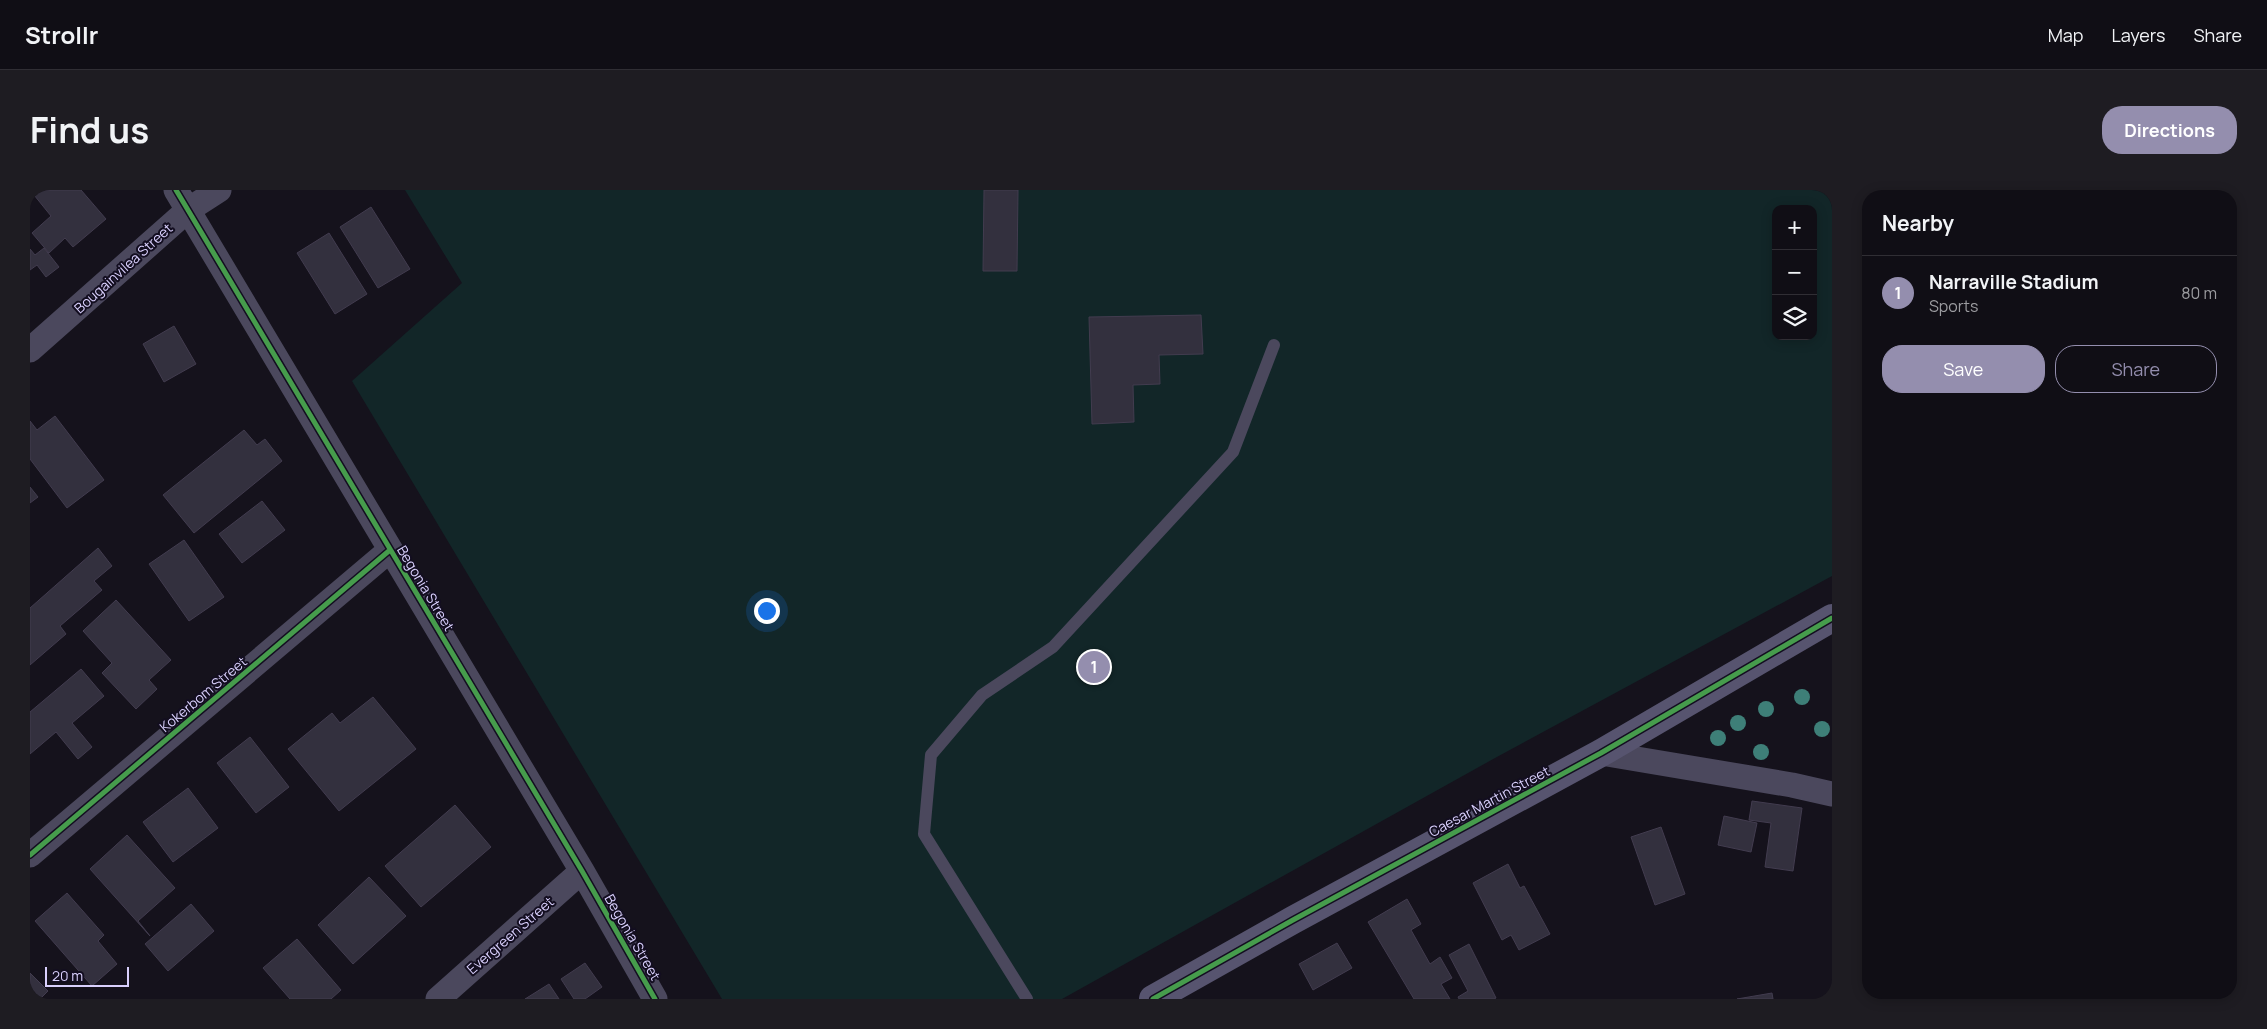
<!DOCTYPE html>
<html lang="en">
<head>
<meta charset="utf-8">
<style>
  body { margin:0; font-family:Manrope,sans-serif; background:#1e1c22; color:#f1f3f6 }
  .controls { position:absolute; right:15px; top:15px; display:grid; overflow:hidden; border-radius:10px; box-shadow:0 2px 12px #0003 }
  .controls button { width:45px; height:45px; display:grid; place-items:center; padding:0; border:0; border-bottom:1px solid #302e34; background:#100e15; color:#f1f3f6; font:25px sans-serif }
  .scale { position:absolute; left:15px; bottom:12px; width:84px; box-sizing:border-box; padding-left:5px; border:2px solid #d9d0fd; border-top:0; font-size:14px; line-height:18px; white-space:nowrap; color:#d9d0fd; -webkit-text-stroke:4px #130e20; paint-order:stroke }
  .you { position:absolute; left:736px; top:420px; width:18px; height:18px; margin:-12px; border:4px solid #fff; border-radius:50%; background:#1a73e8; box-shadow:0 0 0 8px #1a73e833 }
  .badge { display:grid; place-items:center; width:32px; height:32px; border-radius:50%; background:#948eae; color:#fff; font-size:16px; font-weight:700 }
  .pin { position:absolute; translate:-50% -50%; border:2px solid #fff; box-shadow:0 1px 5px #0006 }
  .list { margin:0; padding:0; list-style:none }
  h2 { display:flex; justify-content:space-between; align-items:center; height:65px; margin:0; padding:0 20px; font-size:21px }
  h2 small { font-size:16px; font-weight:400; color:#9c9ca0 }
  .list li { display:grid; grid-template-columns:32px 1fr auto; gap:15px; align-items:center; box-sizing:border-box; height:75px; padding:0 20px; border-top:1px solid #302e34 }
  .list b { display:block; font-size:19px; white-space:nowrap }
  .list p { margin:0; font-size:16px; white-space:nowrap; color:#9c9ca0 }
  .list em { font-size:16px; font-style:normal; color:#9c9ca0 }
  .actions { display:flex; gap:10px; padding:15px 20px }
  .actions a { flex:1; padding:11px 0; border:1px solid #948eae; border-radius:20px; text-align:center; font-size:18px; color:#948eae }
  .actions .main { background:#948eae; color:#fff }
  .icon { flex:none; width:28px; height:28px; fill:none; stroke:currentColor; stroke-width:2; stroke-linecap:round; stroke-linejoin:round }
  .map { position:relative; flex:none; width:1802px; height:809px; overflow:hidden; border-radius:20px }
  header { display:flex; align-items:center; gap:30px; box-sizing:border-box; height:70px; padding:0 25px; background:#100e15; border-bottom:1px solid #302e34 }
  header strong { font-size:24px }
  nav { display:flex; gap:28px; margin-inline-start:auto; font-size:18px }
  .intro { display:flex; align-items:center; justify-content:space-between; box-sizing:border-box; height:120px; padding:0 30px }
  h1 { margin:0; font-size:35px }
  .button { padding:12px 22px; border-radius:20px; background:#948eae; color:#fff; font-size:18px; font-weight:700 }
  main { display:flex; gap:30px; padding:0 30px }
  aside { flex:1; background:#100e15; border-radius:20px; box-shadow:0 2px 12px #0003 }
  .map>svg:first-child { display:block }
  .green { fill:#122628; fill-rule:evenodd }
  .building { fill:#33303e; stroke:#423c4f }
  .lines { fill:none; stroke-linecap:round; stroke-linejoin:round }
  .lane { stroke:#4b485d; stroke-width:12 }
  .street { stroke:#4b485d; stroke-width:25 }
  .secondary { stroke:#57546f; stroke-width:28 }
  .cycleway-casing { stroke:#130e20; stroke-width:8 }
  .cycleway { stroke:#469c4c; stroke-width:5 }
  .tree { fill:#3e7f78 }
  .labels { text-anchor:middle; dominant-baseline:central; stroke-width:4; stroke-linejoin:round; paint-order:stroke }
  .street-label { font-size:14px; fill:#d9d0fd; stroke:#130e20 }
</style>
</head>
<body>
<header>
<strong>Strollr</strong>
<nav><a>Map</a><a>Layers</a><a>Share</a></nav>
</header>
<div class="intro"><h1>Find us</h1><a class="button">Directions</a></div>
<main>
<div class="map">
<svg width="1802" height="809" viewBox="0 0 1802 809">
  <rect width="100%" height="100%" fill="#15121c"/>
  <path class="green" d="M375,0h1427v386l-337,182 -433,241h-340l-370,-618 110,-98zM1746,19h37v127h-37z"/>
  <path class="building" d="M0,0h51l25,29 -33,28 -8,-9 -16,15 -17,-20 19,-17z
    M954,0h34l-1,81h-34z
    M341,17l39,62 -32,19 -38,-61z
    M299,43l38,61 -32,20 -38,-61z
    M14,58l15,19 -13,10 -9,-12 -7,5v-21l5,6z
    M1171,125l2,39 -44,1 1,29 -27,1 1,37 -42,2 -3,-107z
    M144,136l22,38 -32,18 -21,-38z
    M25,226l49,64 -37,28 -37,-49v-38l7,9z
    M214,240l13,15 8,-6 17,22 -88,72 -31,-38z
    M0,297l8,10 -8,6z
    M232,311l23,29 -43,33 -23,-29z
    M154,350l40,57 -35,24 -40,-57z
    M68,358l14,18 -18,15 8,9 -42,36 6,8 -36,31v-57z
    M86,410l55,60 -22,20 8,9 -21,20 -34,-36 10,-10 -29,-32z
    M51,479l23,27 -32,27 20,24 -14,12 -22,-27 -26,22v-42z
    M343,507l43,52 -77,62 -51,-62 44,-36 8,10z
    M220,547l39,50 -33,26 -39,-50z
    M158,598l30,40 -45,34 -30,-40z
    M1722,611l50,7 -9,63 -28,-4 6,-44 -22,-3z
    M425,615l36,42 -70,60 -36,-41z
    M1694,626l33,7 -6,29 -33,-7z
    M1631,637l24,67 -30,11 -24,-68z
    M97,645l48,53 -37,33 12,15 -60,-67z
    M1478,674l12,24 4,-2 26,48 -31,16 -8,-15 -9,5 -29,-57z
    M339,687l37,39 -53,48 -35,-39z
    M37,703l37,42 -6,6 19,23 -25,22 -57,-65z
    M1377,709l14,25 -10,6 19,34 10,-7 12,21 -11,6 9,15h-36l-46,-77z
    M161,714l23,27 -46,40 -23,-27z
    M267,749l44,51 -10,9h-41l-27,-31z
    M1307,753l15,25 -39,22 -14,-26z
    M1439,754l27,54 -2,1h-35l-1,-2 10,-6 -19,-36z
    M555,773l17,24 -17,12h-11l-13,-20z
    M0,783l18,18 -8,8h-10z
    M519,794l10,15h-34z
    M1742,803l1,6h-36z"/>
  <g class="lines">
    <path class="lane" d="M997,809l-103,-165 7,-79 51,-60 71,-48 180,-195 41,-107"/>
    <path class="street" d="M146,0l406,681 73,128
      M0,160l158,-140 31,-20
      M1571,563l191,32 40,9
      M0,665l360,-305
      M408,809l144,-128"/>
    <path class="secondary" d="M1123,809l140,-79 308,-167 231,-135"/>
    <g class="cycleway-casing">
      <path id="cycleway" d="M146,0l406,681 73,128
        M0,665l360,-305
        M1123,809l140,-79 308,-167 231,-135"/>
    </g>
    <use href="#cycleway" class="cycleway"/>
  </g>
  <g class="tree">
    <circle cx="1772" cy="507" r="8"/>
    <circle cx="1736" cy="519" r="8"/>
    <circle cx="1708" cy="533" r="8"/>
    <circle cx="1792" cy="539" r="8"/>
    <circle cx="1688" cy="548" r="8"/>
    <circle cx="1731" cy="562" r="8"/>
  </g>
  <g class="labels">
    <g class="street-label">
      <text transform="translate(93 78) rotate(-42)">Bougainvilea Street</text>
      <text transform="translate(396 398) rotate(59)">Begonia Street</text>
      <text transform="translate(173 504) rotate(-40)">Kokerbom Street</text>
      <text transform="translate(1459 611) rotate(-28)">Caesar Martin Street</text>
      <text transform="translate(480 745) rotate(-41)">Evergreen Street</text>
      <text transform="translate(603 747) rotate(60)">Begonia Street</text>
    </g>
  </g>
</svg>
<div class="controls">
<button>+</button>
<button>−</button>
<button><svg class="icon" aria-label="layers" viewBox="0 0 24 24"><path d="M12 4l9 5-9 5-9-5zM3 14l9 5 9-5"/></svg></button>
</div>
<div class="scale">20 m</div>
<div class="you"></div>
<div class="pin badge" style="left:1064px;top:477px">1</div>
</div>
<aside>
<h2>Nearby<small></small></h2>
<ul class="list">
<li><span class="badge">1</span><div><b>Narraville Stadium</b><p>Sports</p></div><em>80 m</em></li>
</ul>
<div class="actions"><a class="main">Save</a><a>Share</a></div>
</aside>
</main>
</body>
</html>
